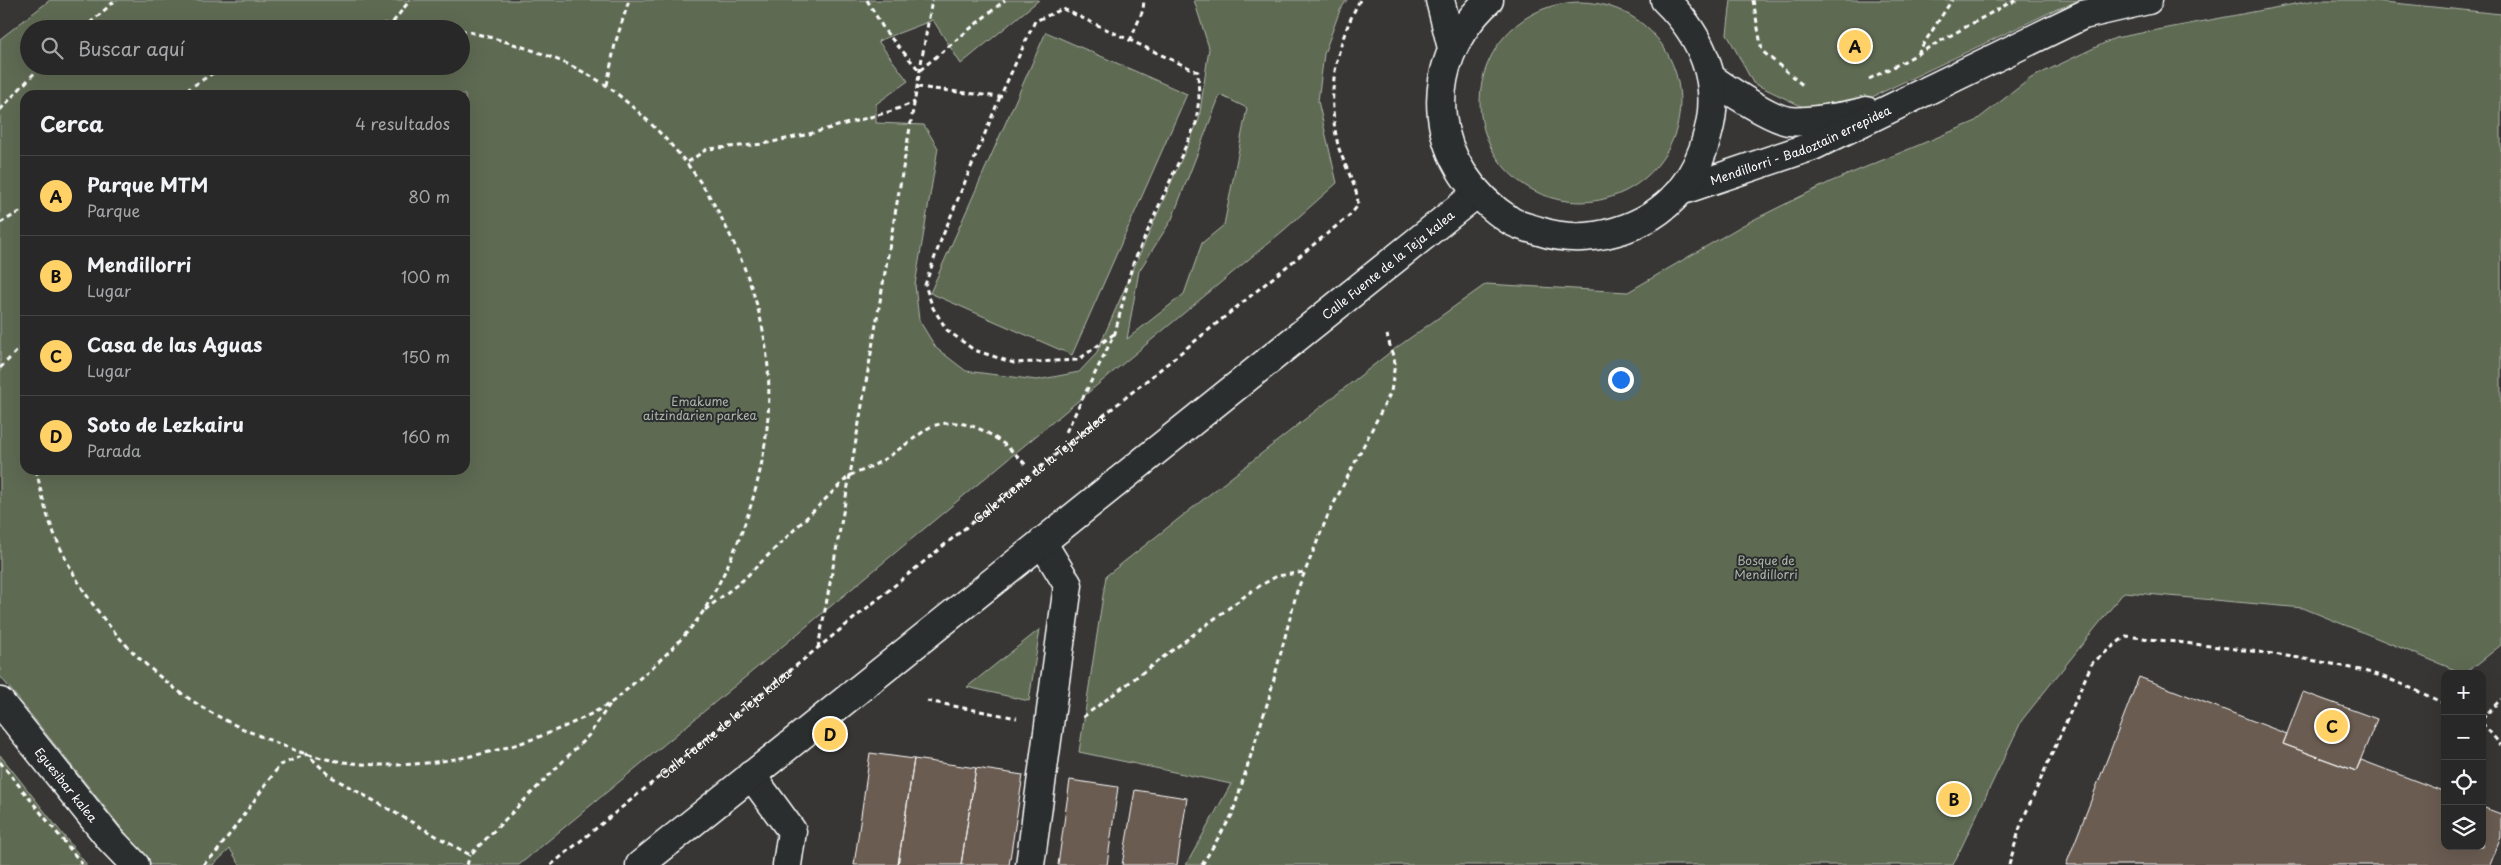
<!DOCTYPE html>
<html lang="es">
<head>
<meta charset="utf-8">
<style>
  body { margin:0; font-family:"Playpen Sans",sans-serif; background:#353434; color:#f1f3f6 }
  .controls { position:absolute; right:15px; bottom:15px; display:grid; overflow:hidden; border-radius:10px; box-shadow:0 5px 20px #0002 }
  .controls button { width:45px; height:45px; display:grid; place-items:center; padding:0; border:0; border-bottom:1px solid #454445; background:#292828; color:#f1f3f6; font:25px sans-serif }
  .you { position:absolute; left:1620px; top:379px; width:18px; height:18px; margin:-12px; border:4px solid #fff; border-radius:50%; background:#1a73e8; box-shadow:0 0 0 8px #1a73e833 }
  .badge { display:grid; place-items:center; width:32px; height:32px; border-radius:50%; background:#ffd166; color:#111; font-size:16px; font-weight:700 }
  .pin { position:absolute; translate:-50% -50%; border:2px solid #fff; box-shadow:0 1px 5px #0006 }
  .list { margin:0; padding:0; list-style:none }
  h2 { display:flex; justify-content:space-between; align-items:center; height:65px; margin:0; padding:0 20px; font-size:21px }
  h2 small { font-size:16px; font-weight:400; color:#a5a6a8 }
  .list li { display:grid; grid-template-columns:32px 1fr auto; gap:15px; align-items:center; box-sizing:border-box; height:80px; padding:0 20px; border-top:1px solid #454445 }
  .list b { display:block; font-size:19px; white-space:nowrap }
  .list p { margin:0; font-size:16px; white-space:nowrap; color:#a5a6a8 }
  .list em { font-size:16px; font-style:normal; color:#a5a6a8 }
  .icon { flex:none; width:28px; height:28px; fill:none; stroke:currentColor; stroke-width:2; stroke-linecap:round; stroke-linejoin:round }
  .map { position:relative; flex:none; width:2501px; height:865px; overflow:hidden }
  .search { position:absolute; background:#292828; box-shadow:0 5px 20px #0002; left:20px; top:20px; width:450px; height:55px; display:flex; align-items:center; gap:12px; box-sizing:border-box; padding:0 18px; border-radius:28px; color:#a5a6a8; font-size:19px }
  .panel { position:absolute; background:#292828; box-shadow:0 5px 20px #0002; left:20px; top:90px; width:450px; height:385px; border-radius:15px }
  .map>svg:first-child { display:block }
  .green { fill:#5f6b53; stroke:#afb5a9; fill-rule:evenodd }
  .building { fill:#6a5c51; stroke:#fff }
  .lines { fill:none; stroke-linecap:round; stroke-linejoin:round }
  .minor-casing { stroke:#fff; stroke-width:31 }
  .tertiary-casing { stroke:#fff; stroke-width:31 }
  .secondary-casing { stroke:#fff; stroke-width:31 }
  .path { stroke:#fff; stroke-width:3; stroke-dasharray:5 4; stroke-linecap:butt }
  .minor { stroke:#2a2d2e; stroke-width:28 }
  .tertiary { stroke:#2a2d2e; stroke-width:28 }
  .secondary { stroke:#2a2d2e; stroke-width:28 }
  .labels { text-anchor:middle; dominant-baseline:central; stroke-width:4; stroke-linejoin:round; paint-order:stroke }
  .street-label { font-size:12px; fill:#fff; stroke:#2a2d2e }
  .park-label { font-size:12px; fill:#afb5a9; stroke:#2a2d2e }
</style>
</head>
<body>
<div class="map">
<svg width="2501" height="865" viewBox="0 0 2501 865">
  <rect width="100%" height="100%" fill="#373635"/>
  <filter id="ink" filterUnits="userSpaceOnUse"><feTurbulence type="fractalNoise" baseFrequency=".02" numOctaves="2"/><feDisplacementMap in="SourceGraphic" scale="10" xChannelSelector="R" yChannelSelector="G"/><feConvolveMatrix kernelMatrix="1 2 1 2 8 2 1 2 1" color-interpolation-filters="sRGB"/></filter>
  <g filter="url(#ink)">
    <path class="green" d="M50,0h989l-78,64 -28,-44 -55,21 30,40 -32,23v19l48,2 14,23 -23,137 4,35 17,28 30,23 71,9 42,-8 17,-18 103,-235 10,-71 -15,-48h153l-7,10 -16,44 -6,47 19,82 -53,47 -765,635h-279l-10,-16 -17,16h-62l-151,-189v-637zM29,29h432v37h-432zM25,95h440v375h-440zM1220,95l27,13 -23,117 -22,18 -18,51 -57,45 12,-68 33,-52z
      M1731,0h355l-29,9 -187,89 -67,9 -50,-24 -26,-49z
      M2316,0h49l136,14v631l-36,29 -162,-66 -179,-16 -102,128 -69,145h-767l45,-81 -152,-32 27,-176 283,-223 97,-69 142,8 115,-67 87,-43 144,-60 57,-44 84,-40z
      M1480 102a100 100 0 1 1 200 0a100 100 0 1 1-200 0Z
      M1046,32l141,62 -115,261 -142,-62z
      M1040,629l-11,72 -62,-14z
      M0,755l87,110h-87z"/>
    <path class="building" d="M2139,677l148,57 -4,10 73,27 5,-11 84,32v54h37v-39l19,7v23l-11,28h-424z
      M2303,692l74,27 -21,52 -73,-27z
      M870,753l44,6 -16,106h-44z
      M914,759l62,9 -15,97h-63z
      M976,768l47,7 -14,90h-48z
      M1070,780l48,7 -11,78h-49z
      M1135,790l52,8 -10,67h-55z"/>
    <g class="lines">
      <g class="minor-casing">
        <path id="minor" d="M751,775l41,56 -5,34
          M1030,865l38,-280 -26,-43"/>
      </g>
      <g class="tertiary-casing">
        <g id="tertiary">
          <path d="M1711,78c16,11 60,41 78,43 16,2 61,-5 77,-10"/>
          <path id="s2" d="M1680,191l133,-45 270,-131 65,-15"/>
          <path id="s3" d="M0,702l110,137 25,26"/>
          <path id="s4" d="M640,865l836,-671"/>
        </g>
      </g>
      <g class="secondary-casing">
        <path id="secondary" d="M1440,0l12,48
          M1489,0c-73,67 -60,168 22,221 8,5 19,7 28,10 48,16 108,-1 141,-40 14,-17 23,-37 28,-58 14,-51 -6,-97 -43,-133"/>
      </g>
      <g class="path">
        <path d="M867,0l18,31 34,39"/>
        <path d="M1753,0l9,51 43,36"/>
        <path d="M393,22l17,-22"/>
        <path d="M83,29l33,-29"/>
        <path d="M338,29l54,-6 64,6"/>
        <path d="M1130,41l13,-31 1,-10"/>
        <path d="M1917,54l35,-54"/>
        <path d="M920,70l85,-70"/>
        <path d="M1869,79l32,-16 108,-60 10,-3"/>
        <path d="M607,85l8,-41 14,-44"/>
        <path d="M917,87l83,10 35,-76 28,-12 135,63 1,26 -3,25 -64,143 -17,67 -49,99"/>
        <path d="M179,95l45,-29"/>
        <path d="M1000,97l-59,143 -16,45 8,23 14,22 27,20 40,13 64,-3 36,-26"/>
        <path d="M0,110l41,-44"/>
        <path d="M688,162l19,-13 56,-5 46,-10 83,-23 23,-9"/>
        <path d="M0,223l25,-14"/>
        <path d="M0,368l25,-25"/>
        <path d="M36,470c4,15 7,32 12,47 34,99 115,181 212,219 15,6 30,13 46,18 62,18 129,12 191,-4 38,-10 78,-26 112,-46 11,-7 21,-18 31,-26 22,-19 51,-46 66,-71 41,-71 68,-155 62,-238 -3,-51 -21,-101 -44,-146 -22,-45 -52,-81 -89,-114 -10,-8 -20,-18 -31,-25 -44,-28 -93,-42 -143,-54"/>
        <path d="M705,610l38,-30 107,-105c25,-7 45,-23 66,-38 6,-4 13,-11 20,-12 36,-10 68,16 90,40"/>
        <path d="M818,648l32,-173 82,-475"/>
        <path d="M927,701l90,17"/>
        <path d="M1083,717l170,-127 24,-14 28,-4"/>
        <path d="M2482,719l19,-20"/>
        <path d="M2482,723l19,22"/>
        <path d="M0,762l83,103"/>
        <path d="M203,865l13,-12 64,-88 27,-11 23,22 140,79 119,-120 21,-31"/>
        <path d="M467,865l3,-10"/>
        <path id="s1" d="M551,865l799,-650c2,-3 6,-6 7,-9 5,-11 -16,-47 -19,-61 -12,-52 -3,-99 22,-145"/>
        <path d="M1202,865l30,-50 37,-117 28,-107 31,-76 63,-123 4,-29 -8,-28"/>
        <path d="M2009,865l12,-41 71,-161 34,-27c78,10 157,16 234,34 29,7 58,21 85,34"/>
      </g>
      <use href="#minor" class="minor"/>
      <use href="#tertiary" class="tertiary"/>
      <use href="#secondary" class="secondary"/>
    </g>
  </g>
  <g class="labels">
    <g class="street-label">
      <text stroke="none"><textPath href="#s2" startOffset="129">Mendillorri - Badoztain errepidea</textPath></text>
      <text stroke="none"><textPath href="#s4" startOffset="959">Calle Fuente de la Teja kalea</textPath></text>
      <text stroke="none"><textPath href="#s1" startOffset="629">Calle Fuente de la Teja kalea</textPath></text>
      <text stroke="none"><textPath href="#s1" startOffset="224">Calle Fuente de la Teja kalea</textPath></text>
      <text stroke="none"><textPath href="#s3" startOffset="106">Eguesibar kalea</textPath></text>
    </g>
    <g class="park-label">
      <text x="700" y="401">Emakume<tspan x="700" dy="14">aitzindarien parkea</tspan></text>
      <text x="1766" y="560">Bosque de<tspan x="1766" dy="14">Mendillorri</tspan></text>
    </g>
  </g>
</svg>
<div class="controls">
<button>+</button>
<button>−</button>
<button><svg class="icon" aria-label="locate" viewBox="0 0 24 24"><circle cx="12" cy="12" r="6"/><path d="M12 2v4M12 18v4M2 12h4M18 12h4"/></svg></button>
<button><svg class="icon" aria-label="layers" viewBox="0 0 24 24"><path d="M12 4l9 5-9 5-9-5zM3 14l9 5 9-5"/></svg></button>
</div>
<div class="you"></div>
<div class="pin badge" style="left:1855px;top:46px">A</div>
<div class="pin badge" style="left:1954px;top:799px">B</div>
<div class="pin badge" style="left:2332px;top:726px">C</div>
<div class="pin badge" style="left:830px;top:734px">D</div>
<div class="search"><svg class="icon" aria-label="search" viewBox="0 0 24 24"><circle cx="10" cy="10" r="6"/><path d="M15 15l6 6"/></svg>Buscar aquí</div>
<section class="panel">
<h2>Cerca<small>4 resultados</small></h2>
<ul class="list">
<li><span class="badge">A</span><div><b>Parque MTM</b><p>Parque</p></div><em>80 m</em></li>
<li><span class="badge">B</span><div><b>Mendillorri</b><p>Lugar</p></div><em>100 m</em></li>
<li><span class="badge">C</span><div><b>Casa de las Aguas</b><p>Lugar</p></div><em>150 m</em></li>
<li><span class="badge">D</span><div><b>Soto de Lezkairu</b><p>Parada</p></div><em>160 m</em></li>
</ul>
</section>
</div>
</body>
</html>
